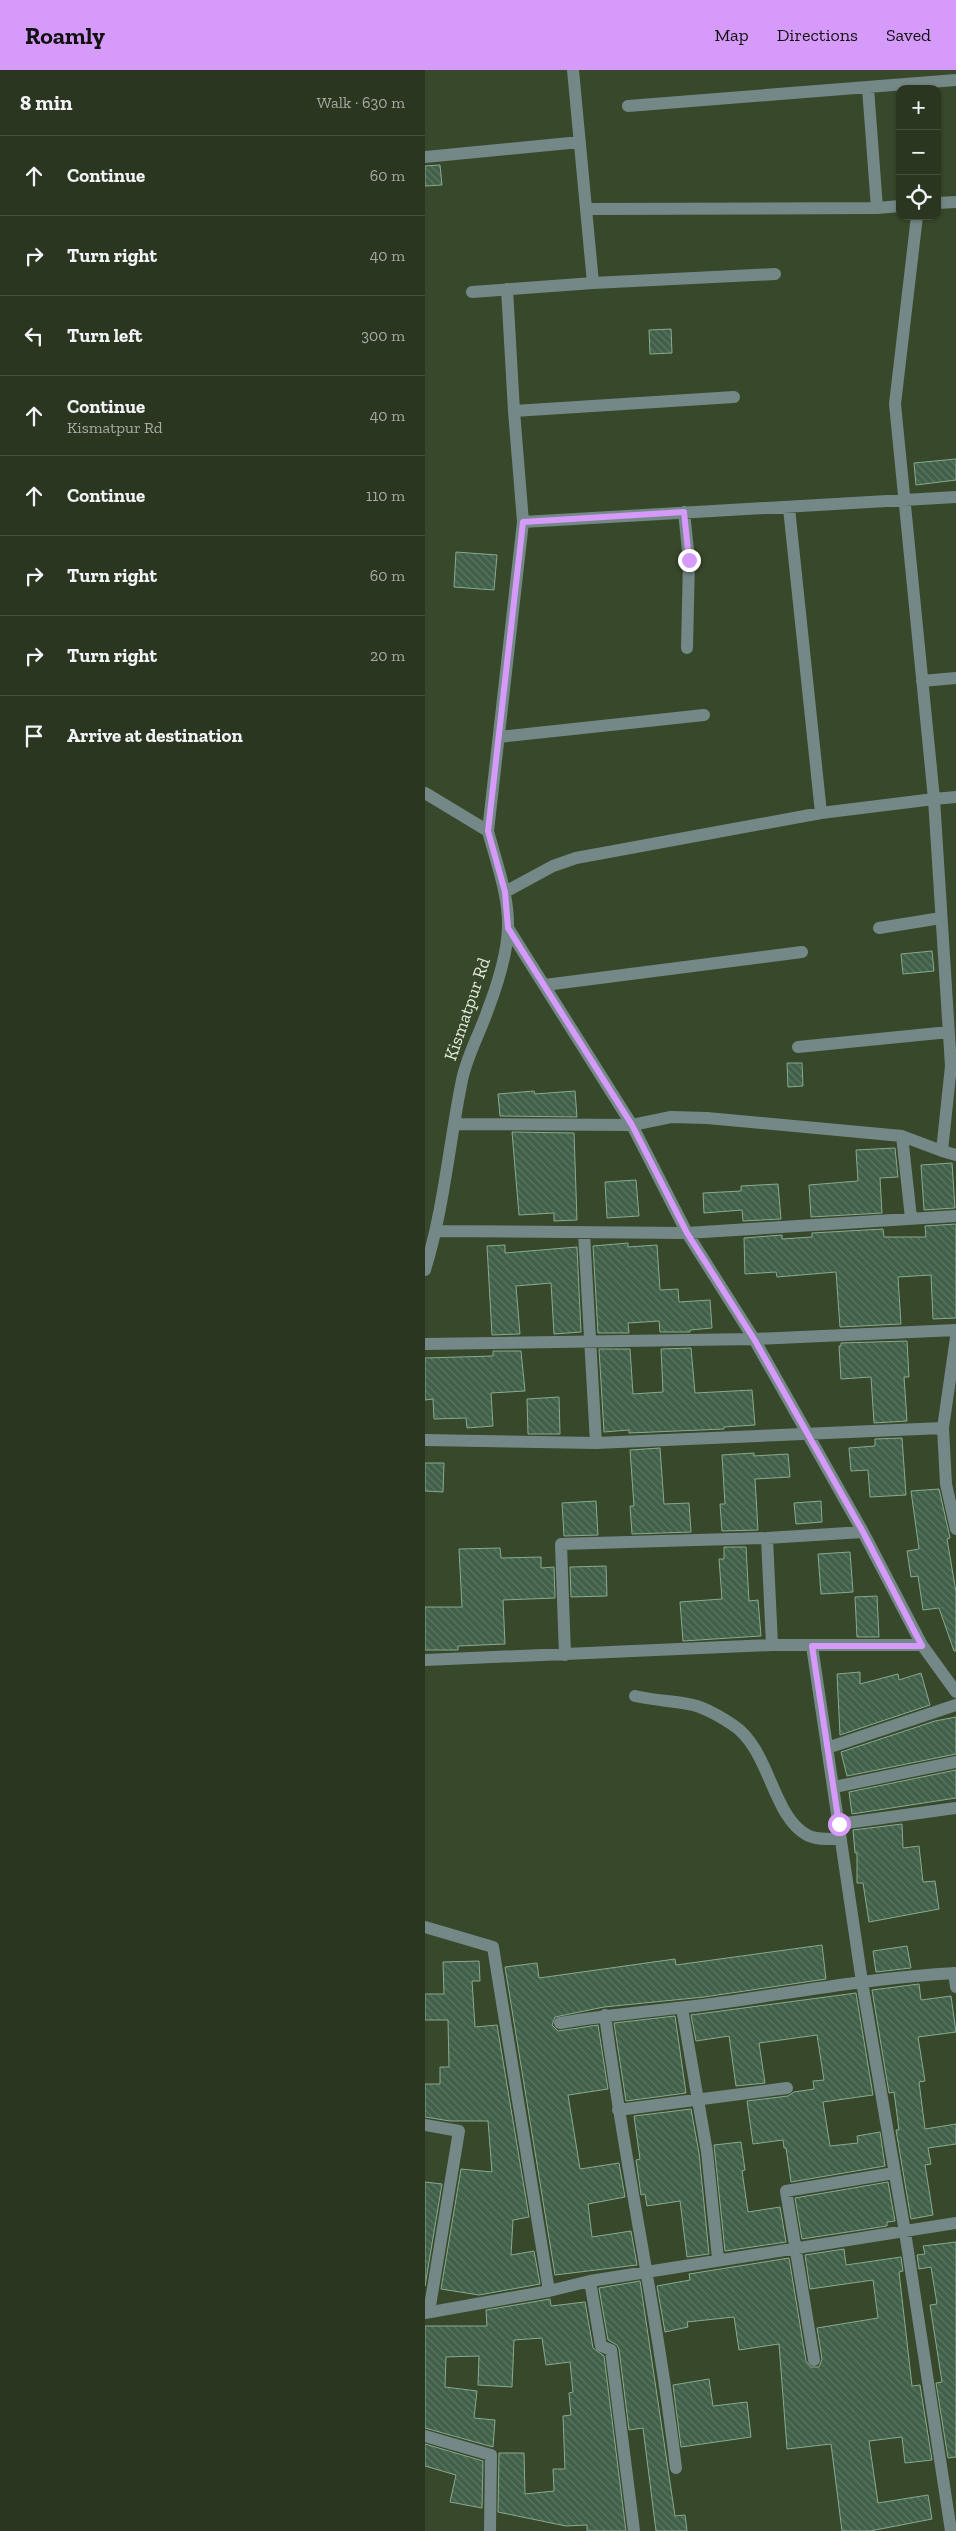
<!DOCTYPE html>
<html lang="en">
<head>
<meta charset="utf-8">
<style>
  body { margin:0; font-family:"Zilla Slab",serif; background:#36412d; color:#f1f3f6 }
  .controls { position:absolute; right:15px; top:15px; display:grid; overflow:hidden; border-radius:10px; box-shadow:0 1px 4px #0004 }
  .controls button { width:45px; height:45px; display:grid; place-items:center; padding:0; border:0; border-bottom:1px solid #46503e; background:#2a3620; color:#f1f3f6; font:25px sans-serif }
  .stop { position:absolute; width:15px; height:15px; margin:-11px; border:4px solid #d69bfa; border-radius:50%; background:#fff }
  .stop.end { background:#d69bfa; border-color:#fff; box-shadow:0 1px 5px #0008 }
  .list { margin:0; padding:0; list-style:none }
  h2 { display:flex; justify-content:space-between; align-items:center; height:65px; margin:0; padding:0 20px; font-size:21px }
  h2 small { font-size:16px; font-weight:400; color:#a5aba5 }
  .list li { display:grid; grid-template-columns:32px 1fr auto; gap:15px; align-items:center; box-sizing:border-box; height:80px; padding:0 20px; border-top:1px solid #46503e }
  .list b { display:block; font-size:19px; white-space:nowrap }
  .list p { margin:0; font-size:16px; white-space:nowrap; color:#a5aba5 }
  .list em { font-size:16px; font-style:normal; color:#a5aba5 }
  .icon { flex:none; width:28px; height:28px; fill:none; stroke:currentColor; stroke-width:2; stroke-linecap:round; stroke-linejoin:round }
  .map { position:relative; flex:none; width:531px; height:2461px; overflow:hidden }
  header { display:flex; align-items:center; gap:30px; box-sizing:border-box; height:70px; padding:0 25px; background:#d69bfa; color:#111 }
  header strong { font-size:24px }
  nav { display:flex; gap:28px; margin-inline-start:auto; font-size:18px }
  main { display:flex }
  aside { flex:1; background:#2a3620 }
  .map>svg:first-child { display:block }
  .building { fill:url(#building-back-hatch); stroke:#88aa90 }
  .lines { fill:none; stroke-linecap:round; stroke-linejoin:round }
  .minor { stroke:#748887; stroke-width:12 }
  .route { stroke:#d69bfa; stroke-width:6 }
  .labels { text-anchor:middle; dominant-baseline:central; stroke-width:4; stroke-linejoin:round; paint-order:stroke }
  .street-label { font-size:18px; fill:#e2ecda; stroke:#38482a }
</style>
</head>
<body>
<header>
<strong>Roamly</strong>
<nav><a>Map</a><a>Directions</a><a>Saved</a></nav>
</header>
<main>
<aside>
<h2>8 min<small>Walk · 630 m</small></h2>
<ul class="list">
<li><svg class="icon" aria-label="ahead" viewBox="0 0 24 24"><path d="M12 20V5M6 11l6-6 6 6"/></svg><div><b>Continue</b></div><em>60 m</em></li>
<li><svg class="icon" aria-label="right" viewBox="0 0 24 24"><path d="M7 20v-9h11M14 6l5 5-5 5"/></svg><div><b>Turn right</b></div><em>40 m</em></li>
<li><svg class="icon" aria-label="left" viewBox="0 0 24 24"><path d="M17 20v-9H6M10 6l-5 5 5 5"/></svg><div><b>Turn left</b></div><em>300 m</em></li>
<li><svg class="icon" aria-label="ahead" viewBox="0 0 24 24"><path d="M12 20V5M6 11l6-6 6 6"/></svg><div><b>Continue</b><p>Kismatpur Rd</p></div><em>40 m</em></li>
<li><svg class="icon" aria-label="ahead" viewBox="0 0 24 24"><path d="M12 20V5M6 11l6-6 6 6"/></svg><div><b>Continue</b></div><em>110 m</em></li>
<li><svg class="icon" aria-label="right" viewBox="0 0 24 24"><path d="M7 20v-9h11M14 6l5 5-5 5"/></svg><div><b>Turn right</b></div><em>60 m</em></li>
<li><svg class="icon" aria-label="right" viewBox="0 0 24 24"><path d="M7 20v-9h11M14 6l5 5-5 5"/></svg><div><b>Turn right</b></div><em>20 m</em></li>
<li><svg class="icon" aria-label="arrive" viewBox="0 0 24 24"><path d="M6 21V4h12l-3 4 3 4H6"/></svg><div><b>Arrive at destination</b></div></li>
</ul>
</aside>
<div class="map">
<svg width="531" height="2461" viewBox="0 0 531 2461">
  <defs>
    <pattern id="building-back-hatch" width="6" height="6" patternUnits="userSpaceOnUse" patternTransform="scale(1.25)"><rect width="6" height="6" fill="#416049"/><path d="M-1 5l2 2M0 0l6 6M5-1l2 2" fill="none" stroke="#5c7763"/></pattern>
  </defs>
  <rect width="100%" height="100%" fill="#38482a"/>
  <path class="building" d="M15,95l2,20 -17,1v-20z
    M246,259l1,24 -22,1 -1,-24z
    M531,389v21l-40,5 -2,-22z
    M31,482l41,3 -3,35 -40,-3z
    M507,881l2,20 -31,3 -2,-20z
    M362,993h15l1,23 -15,1z
    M109,1021l1,3 40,-3 2,26 -77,-1 -2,-22z
    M87,1062l62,1 3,87 -23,1v-8l-35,2z
    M470,1078l3,29 -18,1 2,35 -71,4 -2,-32 49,-4 -2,-31z
    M527,1093l3,45 -31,2 -3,-45z
    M211,1110l3,36 -32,2 -2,-36z
    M353,1114l3,35 -38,2 -1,-11 -38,3 -1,-20 38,-2v-5z
    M531,1154v94l-23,1 -2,-44 -33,2 3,47 -61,3 -4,-55 -59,5 -1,-5 -31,2 -1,-36 38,-3v4l30,-2v-4l71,-4 1,8h42l-1,-11z
    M203,1173v4l29,-2 3,45 18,-1 1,13 31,-2 2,28 -22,2v2h-30l-1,-11 -31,2 1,10h-31l-5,-87z
    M80,1175v8l72,-6 4,85 -27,2 -3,-51 -35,3 4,48 -28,1 -5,-89z
    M482,1271l2,36h-5l3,44 -33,2 -3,-46 -30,2 -2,-33h2v-3z
    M266,1278l4,45 57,-3 3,35 -31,2v2l-95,4v-3l-25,2 -5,-83h31l3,45 30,-2 -2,-43z
    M68,1281h28l4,40 -34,2 2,33 -26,2 -1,-10 -32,1 -1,-20 -8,1v-42l68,-2z
    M134,1327l1,37h-32l-1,-35z
    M477,1368l4,57 -36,2 -2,-27 -17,1 -2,-23 26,-2v-7z
    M235,1378l4,56 25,-1 2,29 -59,2 -2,-28h4l-4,-56z
    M329,1383v3l34,-2 2,23 -35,2 3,51 -36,1 -2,-27h5l-3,-49z
    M0,1393h19l-1,29 -18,-1z
    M514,1419l10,44 1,5 -3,1 9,53v59h-2l-15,-43 -16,2 -5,-34 -7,1 -4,-26 12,-2 -8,-58z
    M171,1431l2,34 -34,1 -2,-33z
    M396,1431l1,21 -26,2 -2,-21z
    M299,1477h22l3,54 9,-1 3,36 -78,5 -3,-39 42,-3 -3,-40h5z
    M75,1478l1,10 40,-1v11l13,-1 1,31 -52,2 2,44 -47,2v4h-33v-43h37l-3,-58z
    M425,1482l3,40 -32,2 -3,-40z
    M181,1496l1,30 -36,1 -1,-30z
    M452,1526l2,41h-22l-2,-40z
    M435,1602v12l38,-10 1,6 22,-7 9,32 -90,30 -3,-61z
    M531,1647v37l-109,22 -6,-24 94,-31z
    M531,1700v28l-104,16 -3,-22z
    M477,1754l1,24 16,-2 4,36 12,-1 4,28 -70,13 -6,-39h-6v-30h-2l-2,-23z
    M397,1875l4,34 -122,18 -100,10 -49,10 -3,8 6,6 40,-6 10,64 -40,6 12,74 39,-6 6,34 -37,7 4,33 39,-6 6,34 -82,10 -50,-308 32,-4 2,15 136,-19 1,6z
    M482,1876l4,22 -35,4 -3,-21z
    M54,1891l1,20h-8l3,46 22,-2 32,192 -16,3 -2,35 23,-4 6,33 -61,11 -38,-6 20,-120 31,3 -4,-51h-38l-25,-4v-33h15v-17h9l-1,-47h-23v-26h19l-1,-32z
    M494,1914l2,16 30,-4 5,36 -38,5 7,44 -6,1 6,47 31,-5v20l-28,4 3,16 -6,1 8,50 -22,4 -15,-89h3l-5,-38 -5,1 -17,-103z
    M431,1923l17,102 -50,7 7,44 28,-3 -1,-7 23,-4 5,34 -94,16 -5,-34h-2l-1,-8 -30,4 -6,-43 41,-5 6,-4 20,-3 -1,-8 11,-1 -7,-45 -58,8 6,40 -29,3 -7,-50 -33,5 -5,-26z
    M250,1946l11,77 -60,8 -12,-78z
    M266,2039l8,44 10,101 -22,3 -7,-56 -33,5 -2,-12 -4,1 -5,-35 4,-1 -6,-43z
    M316,2072l4,28 -3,1 6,41 32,-5 6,35 -61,9 -11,-106z
    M0,2112l17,2 -17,102z
    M463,2112l7,39 -8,1v4l-85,13 -7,-41z
    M531,2172v215l-8,1 -12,-75 6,-1 -12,-77 7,-1 -6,-37 -12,2 -2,-14 8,-1 -2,-8z
    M419,2179l2,16 55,-8 2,14 -4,1 13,114 8,-1 12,75 -27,3 -3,-26 -33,4 9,62 50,-8 4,24 -62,12h-28l-11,-87 -44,5 -8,-105 -40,6 -5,-33 -47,5 1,5 -23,5 -8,-46 33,-6 -1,-6 100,-16 17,103 5,6h8l3,-8 -5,-31 61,-10 -5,-38 -63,9 -5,-34z
    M215,2211l35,235 10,-1 2,16h-31l-13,-103 -14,2 -10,-81 -2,-4 -9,-5 -9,-52z
    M125,2229l1,7 34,-4 8,46 11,8 22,175h-39v-6l-21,1 -68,-14 1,-59h25l1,41 29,-3 -1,-22h12l-2,-53 8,-1 -2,-22 4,-1 -3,-30 -24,3 -4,-27 -28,2 -2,47 -34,-2 1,-29 -33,1 -1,30 32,4 -3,27 21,2 -2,27 -68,-19v-102h62l-1,-16z
    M284,2309l4,27 34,-4 4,35 -70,10 -8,-62z
    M0,2374l58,17 -1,47 -32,-6 6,-27 -31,-9z"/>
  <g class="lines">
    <path class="minor" d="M148,0l20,213 182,-9
      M443,18l9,120
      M203,36l328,-26
      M0,87l155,-15
      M512,133l19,-1
      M161,139l291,-1 23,-2
      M47,222l121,-9
      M89,341l220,-14
      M364,438l32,305
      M259,442l5,48 -2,88
      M98,452l433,-25
      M497,611l34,-3
      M74,667l205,-22
      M0,723l63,38c8,31 21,64 20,97 -1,28 -11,58 -21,84 -8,23 -20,44 -25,68 -13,64 -18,128 -37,190
      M531,727l-22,2 17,267 -9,85 14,4
      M63,761l35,-309 -9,-111 -7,-122
      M80,822l48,-26 23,-8 245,-45 113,-14 -39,-395 22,-188
      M83,858l124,197 55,108 67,106 109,193 59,113 34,47
      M454,858l62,-10
      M120,915l257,-33
      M373,977l151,-15
      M30,1054l177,1 39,-8 36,1 195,18
      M486,1148l-9,-82 40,15
      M12,1161l250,2 269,-17
      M159,1163l12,210
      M531,1267l-13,91 3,56 10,45
      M0,1274l329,-5 202,-9
      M0,1370l171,3 347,-15
      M342,1468l5,107
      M387,1576l50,336 43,250 46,299
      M140,1585l-4,-111 206,-6 96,-6
      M0,1590l347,-15h150
      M210,1626c18,4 35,5 53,8 14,2 33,13 45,21 37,24 39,91 74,110 9,5 23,4 34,4
      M402,1678l129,-43
      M409,1717l122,-25
      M414,1754l117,-16
      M0,1857l68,20 56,344
      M529,1903l2,14
      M257,1938l25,144 11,107
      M180,1945c20,152 53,302 71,453
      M135,1953c55,-10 110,-13 166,-21 76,-11 153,-25 230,-29
      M193,2040l169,-22
      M0,2055l34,6 -30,181
      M165,2211l11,65 10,4 23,181
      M0,2243l124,-22 41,-10 366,-58
      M389,2290l-28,-169 108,-18
      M0,2366l66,19 -1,76"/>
  </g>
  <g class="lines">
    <path class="route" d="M264,490l-5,-48 -161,10 -35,309 17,61 3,36 124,197 55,108 67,106 109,193 59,114h-110l27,178"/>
  </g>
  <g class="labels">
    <g class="street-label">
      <text transform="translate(42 939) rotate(-71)">Kismatpur Rd</text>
    </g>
  </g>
</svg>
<div class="controls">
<button>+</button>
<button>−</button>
<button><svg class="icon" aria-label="locate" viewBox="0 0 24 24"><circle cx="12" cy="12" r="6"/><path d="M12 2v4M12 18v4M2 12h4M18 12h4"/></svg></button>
</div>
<div class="stop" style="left:414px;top:1754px"></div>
<div class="stop end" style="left:264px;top:490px"></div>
</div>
</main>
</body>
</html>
